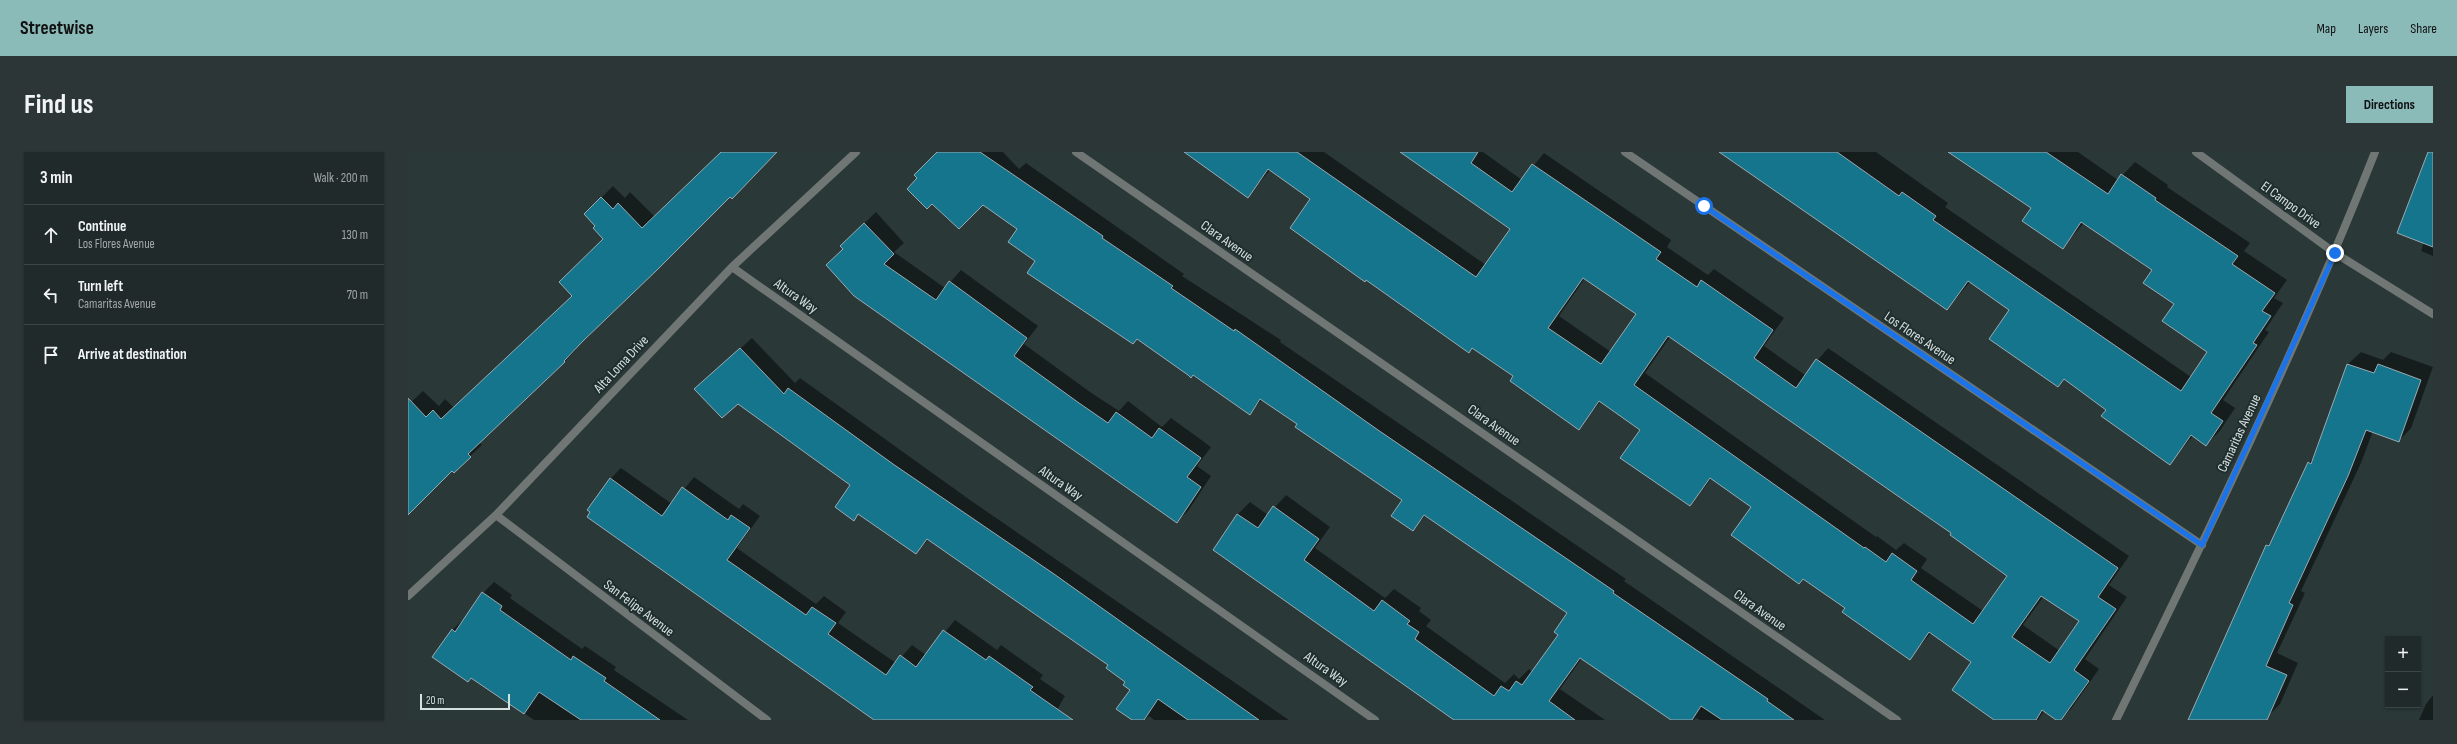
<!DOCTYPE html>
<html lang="en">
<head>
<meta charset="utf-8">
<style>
  body { margin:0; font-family:"Sofia Sans Condensed",sans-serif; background:#2d3636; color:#f1f3f6 }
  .controls { position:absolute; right:12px; bottom:12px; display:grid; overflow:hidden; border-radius:0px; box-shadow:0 1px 3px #0004 }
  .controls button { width:36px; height:36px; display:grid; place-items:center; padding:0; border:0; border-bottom:1px solid #3d4647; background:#202a2a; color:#f1f3f6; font:20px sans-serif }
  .scale { position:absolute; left:12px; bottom:10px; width:90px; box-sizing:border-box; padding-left:4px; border:2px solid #d7e0e0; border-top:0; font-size:11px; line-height:14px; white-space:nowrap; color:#d7e0e0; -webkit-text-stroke:3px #202e2e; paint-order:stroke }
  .stop { position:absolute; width:12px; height:12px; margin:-9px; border:3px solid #1a73e8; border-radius:50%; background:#fff }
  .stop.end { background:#1a73e8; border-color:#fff; box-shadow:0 1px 4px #0008 }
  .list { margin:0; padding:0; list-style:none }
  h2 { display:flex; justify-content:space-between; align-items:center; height:52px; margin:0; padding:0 16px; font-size:17px }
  h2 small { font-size:13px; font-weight:400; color:#a2a7a8 }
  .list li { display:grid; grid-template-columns:26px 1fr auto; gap:12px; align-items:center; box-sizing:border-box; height:60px; padding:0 16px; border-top:1px solid #3d4647 }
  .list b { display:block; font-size:15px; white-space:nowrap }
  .list p { margin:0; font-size:13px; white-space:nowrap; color:#a2a7a8 }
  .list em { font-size:13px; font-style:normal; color:#a2a7a8 }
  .icon { flex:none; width:22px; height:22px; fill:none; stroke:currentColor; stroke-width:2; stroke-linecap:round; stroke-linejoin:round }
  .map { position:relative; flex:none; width:2025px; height:568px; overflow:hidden; border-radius:0px }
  header { display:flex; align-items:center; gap:24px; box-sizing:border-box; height:56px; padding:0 20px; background:#8bbbb9; color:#111 }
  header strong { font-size:19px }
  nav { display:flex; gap:22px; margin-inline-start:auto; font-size:14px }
  .intro { display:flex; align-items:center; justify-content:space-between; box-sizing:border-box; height:96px; padding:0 24px }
  h1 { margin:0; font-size:28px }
  .button { padding:10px 18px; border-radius:0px; background:#8bbbb9; color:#111; font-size:14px; font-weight:700 }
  main { display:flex; gap:24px; padding:0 24px }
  aside { flex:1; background:#202a2a; border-radius:0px; box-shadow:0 1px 3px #0004 }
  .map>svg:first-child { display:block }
  .shadow { fill:#0007; fill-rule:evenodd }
  .building { fill:#15758d; stroke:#9baab0; fill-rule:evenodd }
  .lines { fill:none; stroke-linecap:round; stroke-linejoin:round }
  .minor { stroke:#707674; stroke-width:8 }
  .route { stroke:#1a73e8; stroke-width:5 }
  .labels { text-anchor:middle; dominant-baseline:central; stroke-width:4; stroke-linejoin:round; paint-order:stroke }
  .street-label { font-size:14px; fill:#d7e0e0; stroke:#202e2e }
</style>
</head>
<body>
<header>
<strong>Streetwise</strong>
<nav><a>Map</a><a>Layers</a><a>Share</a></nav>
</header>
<div class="intro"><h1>Find us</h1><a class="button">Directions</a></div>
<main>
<aside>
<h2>3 min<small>Walk · 200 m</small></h2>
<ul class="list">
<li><svg class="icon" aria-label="ahead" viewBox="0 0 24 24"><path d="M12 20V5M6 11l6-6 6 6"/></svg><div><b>Continue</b><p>Los Flores Avenue</p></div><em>130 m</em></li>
<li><svg class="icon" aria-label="left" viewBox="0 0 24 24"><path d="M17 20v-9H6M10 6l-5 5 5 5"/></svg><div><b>Turn left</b><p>Camaritas Avenue</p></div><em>70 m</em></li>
<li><svg class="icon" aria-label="arrive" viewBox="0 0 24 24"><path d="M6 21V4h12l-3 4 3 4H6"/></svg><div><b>Arrive at destination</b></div></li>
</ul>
</aside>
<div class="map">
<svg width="2025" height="568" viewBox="0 0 2025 568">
  <rect width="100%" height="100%" fill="#2a3838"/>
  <path class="shadow" d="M313,0h56l-202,196 1,2 -12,12 -85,80 3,3 -12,11 -18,14 -44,43v-108l15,-14 16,15 6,-7 9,9 119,-112 31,-57 -7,-13 -12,-12 28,-28 12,12 5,-6 25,25z
    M530,0h65l16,17 7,-6 158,111 -2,2 99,64 -1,2 346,237 -2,2 201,139h-125l-4,-2 -2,2h-22l-90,-62 -22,31 45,31h-148l-243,-171 24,-35 12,-12 18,13 18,-20 44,32 -15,21 70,50 9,-9 27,19 -2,3 12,9 -5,6 79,57 9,-9 5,5 10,-10 3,3 27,-38 10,-21 -143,-98 -13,14 -9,-30 -142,-99 -13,13 -112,-74 -4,4 -96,-82 -18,-33 -36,-24 -35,16 -16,-17 -13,-25z
    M775,0h141l162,113 26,-37 -111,-76h82l39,28 22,-27 127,87 -4,7 41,28 6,-6 70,49 -20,28 41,29 23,-27 301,208 -20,29 18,12 -42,62 14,10 -28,40 -11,11 -16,-9 -6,9h-42l-23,-58 -42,-29 -21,25 -64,-50 -42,-30 -5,5 -47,-76 -40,-29 -22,27 -49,-75 -40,-29 -22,27 -64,-52 -42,-29 -4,4 -102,-72 -56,-80 -40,-30 -23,27zM1177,126l53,36 -27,38 -52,-36zM1262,185l283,196 56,42 -26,36 -62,-43 6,-9 -23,-16 -8,7 -19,-14 -1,1 -231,-164zM1636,444l37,25 -21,30 -37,-26z
    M1311,0h157l72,51 -3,4 246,170 18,-25 -56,-83 -69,-46 -21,24 -31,-39 -81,-56h127l40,28 17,-18 33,23 -1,2 83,56 -6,8 43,29 -13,18 9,5 -18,27 4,2 -46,68 12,8 -16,24 -13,12 -13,-8 -23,27 -63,-54 -42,-30 -7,6 -47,-75 -41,-28 -23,27z
    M2021,0h4v104l-12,-5 3,-9z
    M468,60l28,31 -10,9 51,36 16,-18 77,56 -14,18 66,48 29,19 9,-10 34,26 9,-9 40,29 -14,19 14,10 -23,35 -12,11 -332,-273 -3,-3z
    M344,186l43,45 5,-5 170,122 319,220h-135l-5,-4 -4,4h-11l-3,-31 -22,-24 -180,-126 -13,14 -57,-39 -5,5 -2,-35 -114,-82 -43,-13z
    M1953,200l22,8 8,-8 42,15 -22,61 -12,13 -26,-10 -12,32 -60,128 4,2 -28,60 21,10 -18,41 -12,12 -30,4h-50l35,-73 44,-101 6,-6 36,-77 6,-7 33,-92z
    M213,316l51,36 22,-27 45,32 4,-5 17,12 -23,32 79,56 8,-8 22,16 -8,11 58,40 16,-18 14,10 29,-35 42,30 4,-5 42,30 -3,4 25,17 -14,24h-175l-266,-241z
    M86,430l18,13 -2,3 72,51 3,-3 31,21 -2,3 74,50h-154l-62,-43 -4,4 -16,-51 12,-11 19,-26z
    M2025,543v25h-14l7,-16z"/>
  <path class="building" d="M313,0h56l-45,47 -2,-2 -73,73 -74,71 -19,20 1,1 -97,92 3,3 -17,16 -2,-2 -44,44v-117l18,19 7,-7 8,9 131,-123 -13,-14 44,-43 -10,-11 2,-2 -11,-12 17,-17 12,12 5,-6 24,25z
    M529,0h43l123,84 -1,2 71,48 -2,2 63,43 1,-2 143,101 236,161 -1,2 155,106 -1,2 27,19h-72l-21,-14 -9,14h-21l-91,-62 -31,43 26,19h-121l-241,-170 24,-36 21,14 15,-22 46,33 -15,21 70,51 8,-11 28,21 -3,3 12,8 -4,7 79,57 7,-10 8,5 7,-10 6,4 36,-50 -4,-3 13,-19 -143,-98 -11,16 -22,-15 11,-16 -107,-73 2,-3 -37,-25 -10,16 -57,-40 -2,3 -3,-3 -51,-36 -4,5 -106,-71 8,-12 -27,-19 9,-13 -34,-24 -24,24 -27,-25 -5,5 -20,-20 10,-11 -3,-3z
    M776,0h113l179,125 34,-48 -110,-77h78l-7,11 41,29 20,-28 129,88 -5,7 41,28 4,-7 72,50 -19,28 42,30 20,-29 302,209 -20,29 18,12 -42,61 15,11 -28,39h-5l-14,-10 -6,10h-42l-42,-30 19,-28 -42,-30 -19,28 -68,-48 3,-4 -42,-29 -4,5 -68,-49 20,-28 -41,-29 -20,28 -70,-48 20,-28 -41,-29 -20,29 -69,-49 3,-5 -41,-28 -3,5 -103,-73 -1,2 -75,-54 20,-29 -42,-30 -20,29zM1175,126l53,36 -35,50 -53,-36zM1260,184l283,197 -1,2 57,41 -34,48 -62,-44 6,-9 -25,-18 -6,9 -21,-15 -1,1 -230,-163zM1633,444l38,25 -29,42 -38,-26z
    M1311,0h118l62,44 3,-4 34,24 -3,4 248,171 26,-39 -45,-31 12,-17 -31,-21 9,-13 -71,-48 -18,27 -41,-28 9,-13 -83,-56h98l62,42 13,-20 35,24 -1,2 83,56 -6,8 43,29 -13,18 9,5 -18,27 4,2 -46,68 12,8 -17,25 -15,-11 -21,30 -69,-49 5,-6 -42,-31 -6,8 -69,-48 20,-29 -41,-29 -21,29z
    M2020,0h5v95l-36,-14z
    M456,71l30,31 -10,10 52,36 13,-19 78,57 -13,18 65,47 29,20 8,-11 36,26 7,-10 42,30 -14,19 14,10 -24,36 -323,-227 -28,-31 17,-16 -3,-3z
    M332,196l44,46 4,-6 105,76 161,110 205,146h-71l-30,-21 -14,21h-12l-16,-11 14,-19 -7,-5 2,-3 -19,-14 2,-3 -181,-126 -11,15 -58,-40 -4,7 -19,-14 15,-22 -112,-81 -16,14 -28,-29z
    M1939,212l27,9 4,-9 43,16 -22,62 -33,-12 -18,46 -59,127 4,2 -27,61 21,9 -20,45h-79l78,-175 3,1 39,-84 3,2z
    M202,326l52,38 20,-29 46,33 3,-5 19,13 -23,32 79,55 6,-8 24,16 -8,11 58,41 14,-20 16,12 27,-37 43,30 3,-4 44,31 -3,3 43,30h-199l-287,-203 3,-5 -3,-2z
    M74,440l20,14 -2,4 71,50 2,-4 33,22 -2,3 56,39h-79l-42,-28 -15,22 -53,-36 -3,4 -36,-25 20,-28 3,3z"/>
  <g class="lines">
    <path class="minor" d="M668,0l821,568
      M1217,0l577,393
      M1788,0l139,101 98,61
      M324,115l643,453
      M88,363l271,205
      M0,444l88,-81 236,-248 124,-115
      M1708,568c92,-187 183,-375 259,-568"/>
  </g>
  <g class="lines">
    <path class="route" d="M1296,54l498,339 133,-292"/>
  </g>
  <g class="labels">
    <g class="street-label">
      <text transform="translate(1883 53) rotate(36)">El Campo Drive</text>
      <text transform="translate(819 89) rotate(35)">Clara Avenue</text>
      <text transform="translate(388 144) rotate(35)">Altura Way</text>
      <text transform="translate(1512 186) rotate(34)">Los Flores Avenue</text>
      <text transform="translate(213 212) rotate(-47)">Alta Loma Drive</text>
      <text transform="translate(1086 273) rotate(35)">Clara Avenue</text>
      <text transform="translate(1831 281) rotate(-65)">Camaritas Avenue</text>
      <text transform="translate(653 331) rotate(35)">Altura Way</text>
      <text transform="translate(231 456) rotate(37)">San Felipe Avenue</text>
      <text transform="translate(1352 458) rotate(35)">Clara Avenue</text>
      <text transform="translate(918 517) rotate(35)">Altura Way</text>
    </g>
  </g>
</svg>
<div class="controls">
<button>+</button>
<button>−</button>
</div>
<div class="scale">20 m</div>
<div class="stop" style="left:1296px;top:54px"></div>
<div class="stop end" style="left:1927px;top:101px"></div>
</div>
</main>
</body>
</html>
